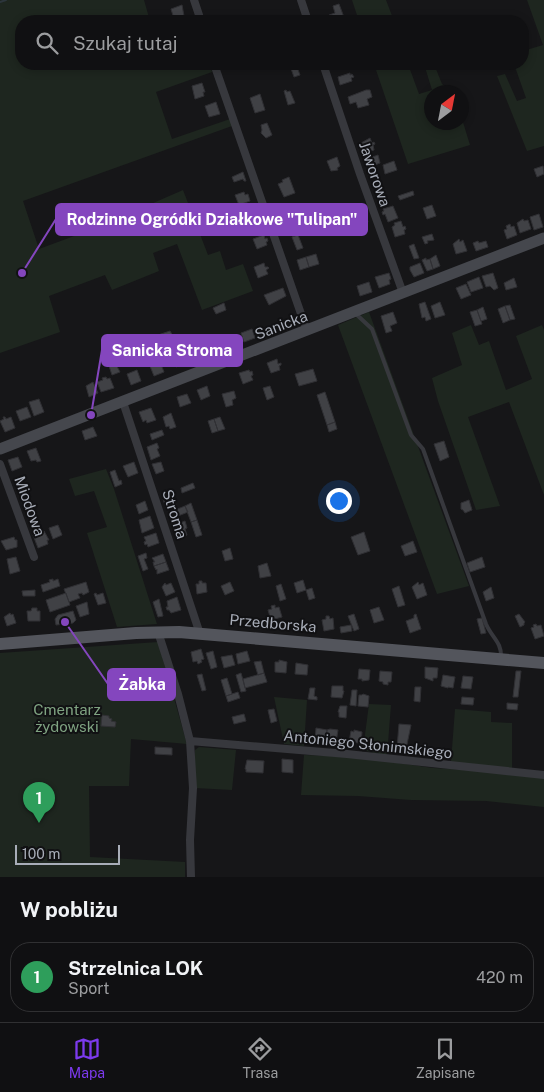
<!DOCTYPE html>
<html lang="pl">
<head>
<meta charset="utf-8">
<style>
  body { margin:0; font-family:"Public Sans",sans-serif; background:#19191b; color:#f1f3f6 }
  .compass { position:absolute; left:424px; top:85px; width:45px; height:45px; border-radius:50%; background:#101012; box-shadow:0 2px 8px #0003; rotate:32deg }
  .scale { position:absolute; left:15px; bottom:12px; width:105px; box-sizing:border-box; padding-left:5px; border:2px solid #a8adb8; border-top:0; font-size:14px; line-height:18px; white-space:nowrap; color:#a8adb8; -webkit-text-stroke:4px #111113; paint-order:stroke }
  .you { position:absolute; left:338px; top:500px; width:18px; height:18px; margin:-12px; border:4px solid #fff; border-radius:50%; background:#1a73e8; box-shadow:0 0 0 8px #1a73e833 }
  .badge { display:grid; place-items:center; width:32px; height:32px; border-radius:50%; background:#7c3aed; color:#fff; font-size:16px; font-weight:700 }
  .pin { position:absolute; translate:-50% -41px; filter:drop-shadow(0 1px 2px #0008) }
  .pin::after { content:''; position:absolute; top:26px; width:18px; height:15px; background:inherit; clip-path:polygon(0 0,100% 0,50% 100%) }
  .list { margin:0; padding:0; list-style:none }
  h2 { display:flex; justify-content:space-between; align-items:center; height:65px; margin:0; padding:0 20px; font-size:21px }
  h2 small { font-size:16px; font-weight:400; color:#9c9d9f }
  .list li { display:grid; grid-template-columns:32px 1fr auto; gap:15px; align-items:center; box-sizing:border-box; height:70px; margin:0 10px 10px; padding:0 10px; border:1px solid #303032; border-radius:20px }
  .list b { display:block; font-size:19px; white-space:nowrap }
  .list p { margin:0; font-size:16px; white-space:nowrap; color:#9c9d9f }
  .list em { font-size:16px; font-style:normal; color:#9c9d9f }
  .icon { flex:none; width:28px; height:28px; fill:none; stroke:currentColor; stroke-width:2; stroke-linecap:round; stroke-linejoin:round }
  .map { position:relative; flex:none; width:544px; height:877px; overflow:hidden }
  .search { position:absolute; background:#101012; box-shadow:0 2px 8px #0003; left:15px; right:15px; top:15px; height:55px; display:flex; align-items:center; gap:12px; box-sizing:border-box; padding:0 18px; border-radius:20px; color:#9c9d9f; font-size:19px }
  .sheet { height:145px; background:#101012 }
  nav { display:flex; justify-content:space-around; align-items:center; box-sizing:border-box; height:70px; border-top:1px solid #303032; background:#101012; font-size:14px; color:#9c9d9f }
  nav a { display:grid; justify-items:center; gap:2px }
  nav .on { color:#7c3aed }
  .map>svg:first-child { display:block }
  .green { fill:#1e261f }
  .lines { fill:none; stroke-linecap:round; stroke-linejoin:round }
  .stream { stroke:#2c353c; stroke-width:2 }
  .building { fill:#404145; stroke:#303034 }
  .lane { stroke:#37383d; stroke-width:4 }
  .street { stroke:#37383d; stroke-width:8 }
  .secondary { stroke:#45474d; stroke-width:11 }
  .primary { stroke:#53555c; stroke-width:12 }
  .labels { text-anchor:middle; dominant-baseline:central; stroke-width:4; stroke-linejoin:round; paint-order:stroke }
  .street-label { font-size:15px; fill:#a8adb8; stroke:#111113 }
  .park-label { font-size:15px; fill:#7fa381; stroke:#111113 }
  .leader { fill:none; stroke:#8446be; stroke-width:2 }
  .callout-dot { fill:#8446be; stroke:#111113; stroke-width:2 }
  .callout { fill:#8446be; stroke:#8446be; stroke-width:2 }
  .callout-label { font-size:16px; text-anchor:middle; font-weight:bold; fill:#fff }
</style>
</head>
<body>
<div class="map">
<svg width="544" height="877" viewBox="0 0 544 877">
  <rect width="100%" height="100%" fill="#161618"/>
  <path class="green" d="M0,0h144l6,21h-129v43h80l1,4 14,-4h28l2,4 12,-4h52l2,8 -56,20 16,47 58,-20 2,7 -209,75 16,48 57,-21 87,-38 25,65 12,-4 6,19 17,-6 10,27 -51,19 -25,-66 -24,9 6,18 -47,19 -7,-15 -56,21 11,36 -60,21z
    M352,0h34l8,21h-35z
    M527,0h17v146l-17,5 -30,-75 8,-2 12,27 9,-3 -12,-34h9v-13l20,-6z
    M374,64h34l11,30 13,-4 -8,-26h10l8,20 11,8h-21v30h30v-3l8,26 -62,19z
    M369,312l100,274 -32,8 -99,-269z
    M471,325l8,20 10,-4 17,49 26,-11 -16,-43 26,-11 2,5v165l-35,-93 -41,15 32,89 -24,4 -38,-109 -6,-23 30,-13 -10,-32z
    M106,469l8,20 43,135 -40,3 -30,-94 20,-6 -13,-36 -19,5 -6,-17z
    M158,642l29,102 -56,-5 -2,47h-40l1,71 95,5v15h-185v-224z
    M274,697l33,3 -3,46 -20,-2z
    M369,704l22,1 -4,51 -24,-6z
    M455,709l36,3v10l21,1v46l-61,-7z
    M199,747l37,3 -4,40 -37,-2v-38z
    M304,755l53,2 76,11 35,2 76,8v29l-58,-6 -75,-1 -53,-4 -57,-1z"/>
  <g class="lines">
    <path class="stream" d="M0,2l6,-2"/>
  </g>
  <path class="building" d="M339,4l6,16 -14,1 -2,-6 6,-2 -2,-7z
    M182,5l2,11 -10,3 -3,-10z
    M296,64l4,11 -6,2 -4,-11z
    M350,73v2l2,-1 2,3 -3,1 1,3 -12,4 -2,-8z
    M202,83l3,9h-2l1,4 -9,3 -3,-13z
    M286,90l1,2 3,-1 5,12 -7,2 -4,-14z
    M366,90h4l2,7 -5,2 2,6 -11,3 -2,-6 -6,2 -2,-7z
    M260,94l5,16 -10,3 -5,-15z
    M216,102l4,12 -11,3 -4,-11z
    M267,123l5,12 -6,3 -5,-5 1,-3 -1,-5z
    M370,138l2,5 2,-1 1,2 -2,1 1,5 -9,3 -4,-10z
    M378,155l2,8 -10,4 -3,-8z
    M337,157l3,9 -3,2 1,2 -7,1 -4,-10z
    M394,161l3,9 -12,4 -2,-9z
    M543,166l1,8 -7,3 -3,-8z
    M243,172l3,9h-2l-1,-2 -9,3 -2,-5z
    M289,177l6,16 -11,4 -6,-13 5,-2 -1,-2z
    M379,179l4,11 -5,2 -5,-7h2l-1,-5z
    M413,191l1,4 -14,5 -2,-4z
    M244,192l1,3 3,-1 2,7 -11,4 -4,-10z
    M432,205l4,11 -9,3 -4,-11z
    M393,206l5,12 -10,4 -3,-8 -2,1 -1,-3 2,-1 -1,-2z
    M364,211l4,11 -10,3 -4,-10z
    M539,214l4,13 -9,3 -4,-13z
    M523,219l1,2 4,-1 3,9 -11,4 -3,-10z
    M401,221l2,6 2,-1 1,3 -2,1 1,4 -10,3 -3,-10 3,-2 -1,-2z
    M510,224l1,3 3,-1 3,9 -10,4 -3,-9 3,-1 -1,-3z
    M432,234l2,6 -7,1 1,2 -3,1 -3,-7z
    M264,235l1,4 2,-1 1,3 -2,1 1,3 -10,4 -4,-10z
    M298,235l5,13 -6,2 -5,-13z
    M459,239l1,3 3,-2 4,11 -11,3 -3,-10z
    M478,241l1,2 7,-2 2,6 -12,4 -3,-8z
    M414,244l5,14 -5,1 -5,-13z
    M316,254l3,10 -10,3 -3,-10z
    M436,255l4,11 -7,3 -3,-10z
    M306,257l3,10 -9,3 -3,-10z
    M426,258v2l4,-1 3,10 -6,2 -5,-11z
    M264,263l1,4h3l1,1 -3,2 2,4 -10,4 -4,-11z
    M420,263l4,10 -10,4 -4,-7v-3z
    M389,273l2,6 -2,1 1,4 -11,4 -4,-11z
    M493,273l5,15 -4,2 -4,-4 -4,1 -4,-11z
    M479,277l4,11 -12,4 -4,-10z
    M514,278l3,9 -11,3 -2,-7z
    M369,282l3,10 -12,4 -3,-10z
    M466,284l5,11 -10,4 -5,-11z
    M283,288l3,8 -17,9 -5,-10z
    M425,302l6,17 -5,2 -1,-4 -3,1 -3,-14z
    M440,302l5,13 -10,3 -4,-12z
    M224,303l2,7 -10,4 -3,-6z
    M510,305l5,14 -5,1 -5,-14z
    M505,306l5,14 -7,3 -5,-14z
    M483,307l4,12 -6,2 -4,-11z
    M477,310l5,14 -7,2 -5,-14z
    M393,312l4,11 -7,3 2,5 -6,2 -5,-17z
    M252,329l3,9 -11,4 -3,-9z
    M170,331l3,5 -16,6 -2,-6z
    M179,354l1,2 3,-2 3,9 -10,4 -2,-5h-1l-1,-6z
    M277,359l1,5 3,-1v2l-2,1 1,4 -9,3 -4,-10z
    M114,361l6,11 -8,3 -4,-12z
    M160,362l4,10 -10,4 -4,-10z
    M313,369l4,12 -18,5 -4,-12z
    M137,370l4,11 -10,4 -4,-11z
    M249,370l1,2 2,-1 1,4 -2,1 2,4 -10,4 -4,-11z
    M106,377l1,2 3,-1 4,10 -13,4 -4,-10 6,-2 -1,-2z
    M93,382l5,11 -9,4 -3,-11z
    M207,386l3,10 -9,4 -4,-10z
    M270,386l4,11 -7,3 -4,-12z
    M234,391l2,7 -4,2 1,5 -7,2 -4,-13z
    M325,392l10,30 -8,3 -10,-30z
    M187,394l4,9 -11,4 -3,-10z
    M39,399l5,13 -10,4 -5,-14z
    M27,407l4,10 -11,4 -4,-10z
    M151,408l5,12 -9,3 -1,-3 -3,2 -4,-10z
    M171,413l5,14 -6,2 -1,-3 -3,1 -3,-10z
    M3,417h2l1,2 5,-2 4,11 -10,4 -5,-11 4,-2z
    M220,417l5,12 -7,2 -4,-12z
    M214,419l4,12 -6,2 -4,-12z
    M335,422l2,7 -8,3 -2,-7z
    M93,427l4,9 -12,4 -3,-9z
    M162,430l2,5 -12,5 -2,-6z
    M444,441l5,16 -9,4 -6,-17z
    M157,443l2,5 -2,1 3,7 -9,4 -4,-13z
    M36,448l5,13 -4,1 -1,-2 -5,1 -4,-10z
    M18,457l4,10 -10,4 -4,-11z
    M134,462l4,11 -10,4 -5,-11z
    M161,462l3,9 -8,3 -4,-10z
    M115,470l4,11 2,-1 1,4 -7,3 -5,-15z
    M193,483l2,5 -13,5 -1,-5z
    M173,495l3,10 -10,3 -3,-9z
    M469,500l3,10 -7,3 -2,-3 -2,-1v-6z
    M145,501l3,9 -9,4 -3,-9z
    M191,503l6,17 -6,2 -6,-16z
    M185,506l3,6 -10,4 -3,-6z
    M150,516l4,12 -12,5 -3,-13z
    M197,520l5,15 -6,2 -5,-15z
    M185,521l2,7 -2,1 2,6 -9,4 -4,-10 7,-3 -1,-3z
    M58,525l4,10 -9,4 -4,-11z
    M44,531l5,9h-2l1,4 -10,4 -5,-13z
    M364,532l6,19 -12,4 -7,-18z
    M156,533l3,10 -11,4 -1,-3 -2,1 -1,-3 2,-1 -2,-4z
    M14,537l1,3h2v7l-11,3 -5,-9z
    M413,541l4,11 -12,4 -4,-10z
    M230,548l3,11 -8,2 -3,-10z
    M146,553l1,5 -3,1 4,10 -5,2 -5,-15z
    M163,554l3,8 -12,4 -1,-4h2l-3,-4z
    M16,557l4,14 -10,3 -3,-15z
    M482,557l3,10 -15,5 -3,-9z
    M166,562l3,8 -12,4v-5l-1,1 -2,-4z
    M267,563l4,13 -11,2 -2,-12z
    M53,579v2l5,-2 2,7 -17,6 -2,-7 9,-3 -1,-2z
    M303,580l3,10 -9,3 -3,-10z
    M199,581h3v2h4l1,9 -10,2 -1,-10h3z
    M86,582l3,10 -6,3 -1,-2 -4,1 2,4 -11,4 -5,-13z
    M230,582l4,9 -9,4 -4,-9z
    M418,582l1,3 4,-2 4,12 -10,4 -5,-12z
    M165,583l1,2 5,-2 4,9 -9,4 -4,-9z
    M281,584l5,15 -6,2 -4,-15z
    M399,586l6,19 -7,2 -6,-18z
    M491,587l3,11 -8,3 -3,-9z
    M312,588l3,10 -6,2 -3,-10z
    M35,590v6h-12l-1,-5z
    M66,593l4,12 -20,7 -4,-12z
    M96,593l1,2 6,-2 3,10 -8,2 -4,-11z
    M177,597l4,13 -10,3 -2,-3h-2l-1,-3h2l-1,-6z
    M159,599l4,17 -5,1 -5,-15z
    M87,602l2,12 -9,3 -4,-11z
    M275,605v3l4,-1 3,10 -11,3 -3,-10 4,-1 -1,-3z
    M379,607l5,13 -10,3 -4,-13z
    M32,608h5v3h3v10h-12l-1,-10h4z
    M73,611l3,9 -3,3 -17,2 -1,-6 3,-4z
    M10,613l1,2 2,-1 3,9 -9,3 -3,-9z
    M354,614l5,15 -5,2 -6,-15z
    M416,614l5,15 -11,4 -4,-12 8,-3v-3z
    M519,614l6,8 -1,1v2l-4,2 -5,-11z
    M326,616h3l1,3 3,-1 1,11 -10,2 -2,-11 4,-1z
    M482,618l4,15 -5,1 -4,-15z
    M536,624l1,2 4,-1 3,11 -9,3 -4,-11 3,-1 -1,-2z
    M351,625l1,6 -11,2 -1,-6z
    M201,649l3,10 -3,1 1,2 -4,2 -1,-3 -4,1 -2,-10z
    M213,651l4,16 -6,2 -5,-16z
    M247,651l3,10 -12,3 -2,-10z
    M232,655l3,10 -11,3 -3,-11z
    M279,660l8,2 -1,11 -11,-1v-10h4z
    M261,661l3,12 -6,2 -4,-13z
    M296,663l12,2 -1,10 -12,-1z
    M425,667l13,1 -1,10h-4v3l-8,-3z
    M359,669l11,1 -1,10 -7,1v-2h-4z
    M380,671l12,1 -1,10h-3v3l-5,-1v-2l-4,-1z
    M516,671h5l-3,26h-5z
    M241,673l5,18 -5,1 -5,-17z
    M264,673l3,9 -22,6 -2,-9z
    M202,674l4,16 -4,1 -5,-16z
    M443,675l12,2 -2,11 -5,-1v1l-7,-2z
    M463,676l10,1 -2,12 -10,-1z
    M227,678l5,16 -6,2 -5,-16z
    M332,686h11v5h1l-2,7 -11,-1z
    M415,687h6l-1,15 -6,-1z
    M310,688h5l-1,8 3,1v3l-9,-1z
    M352,690h5l-1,16 -6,-1z
    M238,692l2,6 -12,4 -2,-6z
    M363,694l6,2 -1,11 -10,-1 1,-11h3z
    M462,697l12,1 -1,7 -12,-1z
    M507,703l11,1 -1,6 -10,-1z
    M340,706h7l-1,12 -7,-1v-5h-1z
    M274,709l3,12 -6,2 -3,-13z
    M244,714l2,7 -12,3 -2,-7z
    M102,715l7,1v2l3,1 -1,2 5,1 -1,5 -14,-1z
    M399,724l12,1 -5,24 -9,-1z
    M316,728l11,2 -1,12 -11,-1z
    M330,729l8,1 -2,12h-10l1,-12z
    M354,730l8,2 -1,11 -12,-1 2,-11 3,1z
    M155,747l17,1v7l-17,-1z
    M282,759l11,1v13l-11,-1z
    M247,760l17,1 -1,12 -17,-1v-3h-1z"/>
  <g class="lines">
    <path class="lane" d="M356,314l16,15 39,106 12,14c21,58 42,117 63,175 6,14 16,18 15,34"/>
    <path class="street" d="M194,0l7,21
      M301,0l7,21
      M214,64l93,267
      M323,64l37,110 43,119
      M123,402l77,232
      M0,464l34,93
      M158,632l20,62 12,47 3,47 -3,52 1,37
      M190,741l157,13 197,21"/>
    <path class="secondary" d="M0,449l544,-211"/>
    <path class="primary" d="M0,644l136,-11 43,-1 365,31"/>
  </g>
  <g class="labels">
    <g class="street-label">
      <text transform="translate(375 174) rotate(71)">Jaworowa</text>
      <text transform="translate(281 325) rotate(-21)">Sanicka</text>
      <text transform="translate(30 506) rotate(70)">Miodowa</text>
      <text transform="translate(175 514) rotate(72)">Stroma</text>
      <text transform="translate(273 623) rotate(5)">Przedborska</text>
      <text transform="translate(368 744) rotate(6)">Antoniego Słonimskiego</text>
    </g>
    <g class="park-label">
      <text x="67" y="709">Cmentarz<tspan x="67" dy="17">żydowski</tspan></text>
    </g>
  </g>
  <path class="leader" d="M22 273L56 219M91 415L102 350M65 622L108 684"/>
  <g class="callout-dot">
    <circle cx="22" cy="273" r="5"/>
    <circle cx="91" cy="415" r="5"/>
    <circle cx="65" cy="622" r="5"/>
  </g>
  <g class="callout">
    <rect x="56" y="204" width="311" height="31" rx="5"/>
    <rect x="102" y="335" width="140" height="31" rx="5"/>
    <rect x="108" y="669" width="67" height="31" rx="5"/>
  </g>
  <g class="callout-label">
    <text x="212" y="225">Rodzinne Ogródki Działkowe "Tulipan"</text>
    <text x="172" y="356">Sanicka Stroma</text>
    <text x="142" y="690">Żabka</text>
  </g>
</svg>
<svg class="compass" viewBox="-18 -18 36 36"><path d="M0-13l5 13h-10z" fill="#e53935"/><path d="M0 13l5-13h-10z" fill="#9c9d9f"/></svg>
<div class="scale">100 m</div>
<div class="you"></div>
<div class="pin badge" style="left:39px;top:823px;background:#2e9e5b">1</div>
<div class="search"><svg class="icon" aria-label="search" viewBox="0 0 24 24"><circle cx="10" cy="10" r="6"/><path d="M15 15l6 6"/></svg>Szukaj tutaj</div>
</div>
<section class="sheet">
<h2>W pobliżu<small></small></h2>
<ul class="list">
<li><span class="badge" style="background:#2e9e5b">1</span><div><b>Strzelnica LOK</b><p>Sport</p></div><em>420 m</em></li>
</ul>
</section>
<nav>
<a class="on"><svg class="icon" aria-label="map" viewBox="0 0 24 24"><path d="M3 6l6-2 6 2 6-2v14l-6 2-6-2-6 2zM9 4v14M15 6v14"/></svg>Mapa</a>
<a><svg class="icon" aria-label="directions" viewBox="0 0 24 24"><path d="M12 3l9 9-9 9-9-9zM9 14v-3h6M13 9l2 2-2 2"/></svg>Trasa</a>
<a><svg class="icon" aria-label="saved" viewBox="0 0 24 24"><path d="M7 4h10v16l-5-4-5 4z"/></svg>Zapisane</a>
</nav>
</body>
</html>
